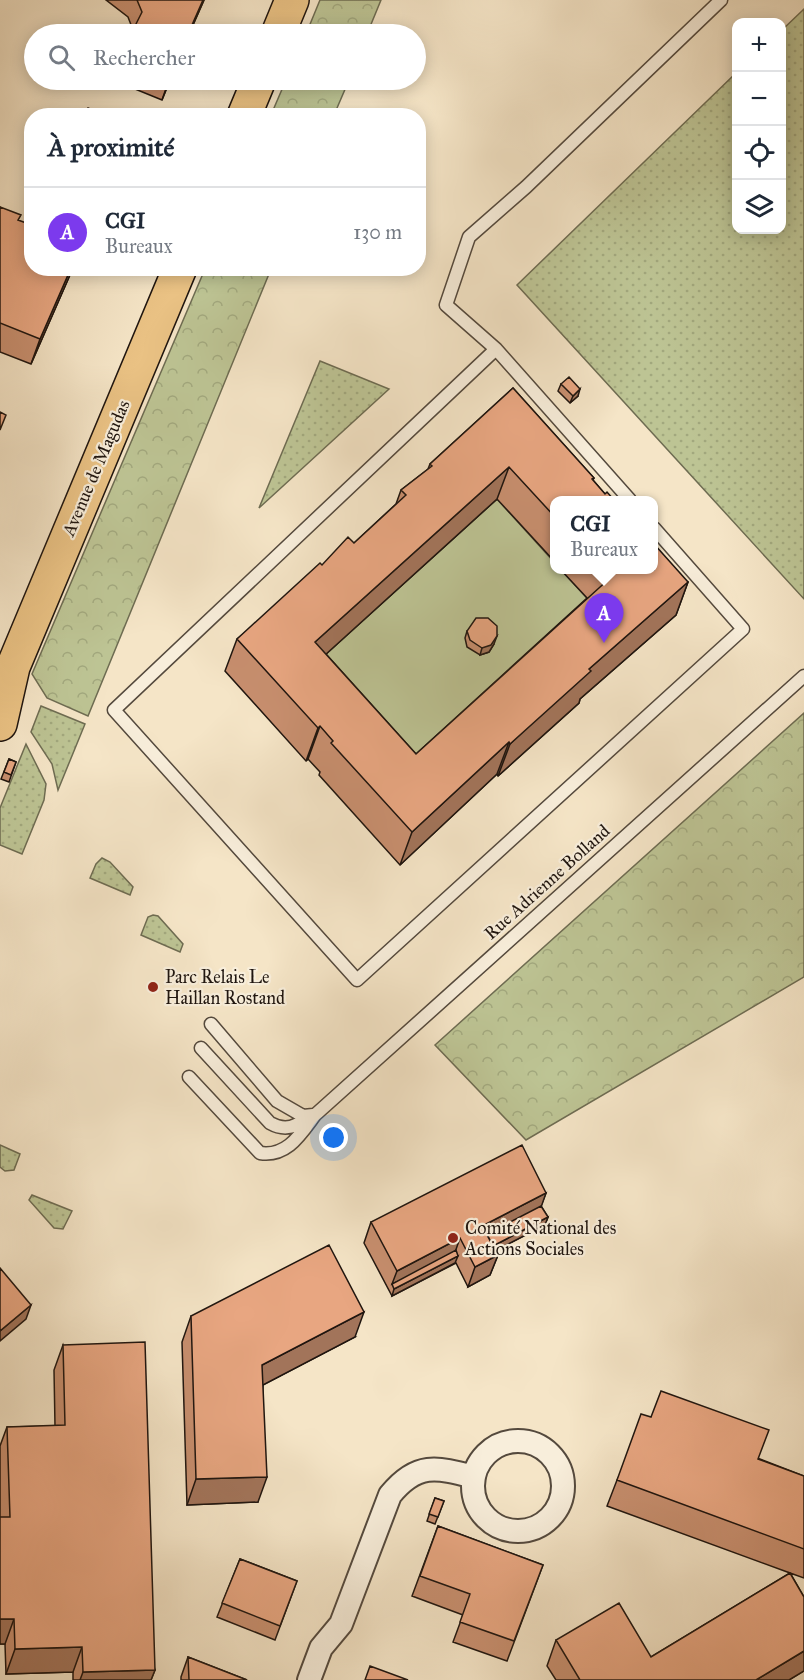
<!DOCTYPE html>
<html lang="fr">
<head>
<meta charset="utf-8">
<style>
  body { margin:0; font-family:"IM FELL Great Primer",serif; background:#f6f6f7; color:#1f2937 }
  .controls { position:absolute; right:18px; top:18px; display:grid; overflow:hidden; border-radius:12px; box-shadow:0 3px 15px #0003 }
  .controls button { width:54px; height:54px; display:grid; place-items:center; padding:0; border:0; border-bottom:2px solid #e0e1e3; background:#fff; color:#1f2937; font:30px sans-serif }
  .you { position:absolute; left:334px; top:1138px; width:21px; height:21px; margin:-15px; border:4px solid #fff; border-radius:50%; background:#1a73e8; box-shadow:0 0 0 9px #1a73e833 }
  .badge { display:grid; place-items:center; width:39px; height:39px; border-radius:50%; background:#7c3aed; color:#fff; font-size:20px; font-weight:700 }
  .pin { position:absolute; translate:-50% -50px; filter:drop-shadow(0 2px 3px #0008) }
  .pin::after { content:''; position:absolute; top:32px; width:21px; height:18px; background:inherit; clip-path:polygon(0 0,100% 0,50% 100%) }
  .popup { position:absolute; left:550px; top:496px; width:108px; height:78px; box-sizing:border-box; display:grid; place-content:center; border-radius:12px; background:#fff; filter:drop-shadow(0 2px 4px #0005); font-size:20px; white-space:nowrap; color:#747a83 }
  .popup b { font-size:22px; color:#1f2937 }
  .popup::after { content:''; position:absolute; left:50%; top:100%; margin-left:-12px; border:12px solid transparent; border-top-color:#fff }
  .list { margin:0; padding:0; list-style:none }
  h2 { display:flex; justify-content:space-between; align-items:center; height:78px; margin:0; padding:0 24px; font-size:26px }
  h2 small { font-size:20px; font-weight:400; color:#747a83 }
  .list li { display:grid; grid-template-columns:39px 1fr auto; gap:18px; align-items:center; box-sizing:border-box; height:90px; padding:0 24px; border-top:2px solid #e0e1e3 }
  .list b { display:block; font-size:22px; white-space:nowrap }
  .list p { margin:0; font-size:20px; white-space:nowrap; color:#747a83 }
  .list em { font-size:20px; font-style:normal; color:#747a83 }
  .icon { flex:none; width:33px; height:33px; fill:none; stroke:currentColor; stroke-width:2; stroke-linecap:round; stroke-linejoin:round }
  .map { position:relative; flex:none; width:804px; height:1680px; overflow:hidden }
  .search { position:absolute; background:#fff; box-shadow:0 3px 15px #0003; left:24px; top:24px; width:402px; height:66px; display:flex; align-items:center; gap:15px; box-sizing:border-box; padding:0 21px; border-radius:33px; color:#747a83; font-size:22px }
  .panel { position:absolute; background:#fff; box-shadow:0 3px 15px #0003; left:24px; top:108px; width:402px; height:168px; border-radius:24px }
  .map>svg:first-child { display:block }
  .grass { fill:url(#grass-dots); stroke:#6e6c52; stroke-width:1.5 }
  .forest { fill:url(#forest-crowns); stroke:#6e6c52; stroke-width:1.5 }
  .green { fill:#bdc494; stroke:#6e6c52; stroke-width:1.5 }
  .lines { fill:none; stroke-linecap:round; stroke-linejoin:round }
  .service-casing { stroke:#54493d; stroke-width:15 }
  .minor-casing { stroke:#54493d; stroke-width:26 }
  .primary-casing { stroke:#1f150f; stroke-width:36 }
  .service { stroke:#f8eedb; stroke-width:12 }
  .minor { stroke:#f8eedb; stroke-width:22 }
  .primary { stroke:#eac284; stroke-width:33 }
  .wall { fill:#c88f6f; stroke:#1f150f; stroke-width:1.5 }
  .shaded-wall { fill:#a2745a; stroke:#1f150f; stroke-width:1.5 }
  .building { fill:#e8a681; stroke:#1f150f; stroke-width:1.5 }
  .poi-dot { fill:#8f2418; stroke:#f8eedb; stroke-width:2 }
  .labels { text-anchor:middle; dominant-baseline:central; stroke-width:4.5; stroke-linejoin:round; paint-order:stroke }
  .street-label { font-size:18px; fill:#1f150f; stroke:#f8eedb }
  .poi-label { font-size:18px; fill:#1f150f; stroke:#f8eedb; text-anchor:start }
</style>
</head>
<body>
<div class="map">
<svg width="804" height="1680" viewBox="0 0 804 1680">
  <defs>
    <pattern id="grass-dots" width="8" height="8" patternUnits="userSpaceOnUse" patternTransform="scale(1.5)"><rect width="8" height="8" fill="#bdc494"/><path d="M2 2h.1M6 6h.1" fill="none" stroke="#a2a87e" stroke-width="1.8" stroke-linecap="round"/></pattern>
    <pattern id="forest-crowns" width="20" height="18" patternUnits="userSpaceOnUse" patternTransform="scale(1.5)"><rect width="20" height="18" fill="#bdc494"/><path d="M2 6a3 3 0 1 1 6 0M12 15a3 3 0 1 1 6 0" fill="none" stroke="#a2a87e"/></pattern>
  </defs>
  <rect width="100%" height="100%" fill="#f5e5c7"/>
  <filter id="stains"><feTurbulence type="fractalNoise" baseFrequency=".00333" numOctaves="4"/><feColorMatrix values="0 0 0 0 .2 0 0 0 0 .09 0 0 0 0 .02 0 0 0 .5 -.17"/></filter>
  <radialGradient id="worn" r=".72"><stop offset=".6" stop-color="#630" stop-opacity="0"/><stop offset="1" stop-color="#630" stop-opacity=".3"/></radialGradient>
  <path class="grass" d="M804,9v590l-287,-314 219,-212v157h46v-200z
    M320,361l69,28 -130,119z
    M41,706l44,18 -27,66 -6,-26 -21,-32z
    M26,744l20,40 -2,16 -22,54 -22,-9v-37z
    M102,858l8,4 23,25 -3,8 -40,-17 6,-14z
    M153,915l5,1 25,28 -3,8 -39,-17 7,-18z
    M0,1145l20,9 -6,16 -9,1 -5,-4z
    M32,1195l40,16 -9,18 -9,-1 -25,-28z"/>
  <path class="forest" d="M320,0h61l-14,34h-61z
    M286,80h63l-15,35h-63z
    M205,269h66l-183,447 -41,-18 -15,-24z
    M804,713v264l-278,163 -91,-95z"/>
  <path class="green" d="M497,499l57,63v8h7l37,40 -194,176 -101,-111z"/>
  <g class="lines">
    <g class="service-casing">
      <path id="service" d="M496,349l-382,361 243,270 386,-351 -89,-101
        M630,500l-134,-151 -50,-44 23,-68 57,-50 195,-187
        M211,1024l66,77 26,15 10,-1
        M201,1048l69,75c16,9 26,3 41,-6
        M189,1077l71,76c27,4 40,-18 55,-38l489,-439"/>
    </g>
    <g class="minor-casing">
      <path id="minor" d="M473 1486a45 45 0 1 1 90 0a45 45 0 1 1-90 0Z
        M309,1680l12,-32 20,-24 49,-129c27,-33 46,-28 84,-18"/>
    </g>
    <g class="primary-casing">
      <path id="primary" d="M278,34l14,-34
        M244,116l15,-36
        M0,724l13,-57 167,-399"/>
    </g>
    <use href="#service" class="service"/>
    <use href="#minor" class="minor"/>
    <use href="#primary" class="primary"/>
  </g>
  <path class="wall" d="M106,0h98l-15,34h-58l2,-4 -5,-13z
    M113,80h57l-8,20z
    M0,207l73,61 -42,96 -31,-12z
    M561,384l17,12 -8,7 -12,-12z
    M513,388l81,90 -1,2 12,14 10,7h-60v61l-58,-63 -171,155 90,100 171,-156 -26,-28h93l34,12 -12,33 -96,84 -1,4 -81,73 -1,-2 -97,91 -81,-90 1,-3 -12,-13 -2,2 -81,-90 12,-32 117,-96 42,-39 5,-14 27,-21 2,-5z
    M467,631l27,13 -5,8 -9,3 -13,-8 -2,-9z
    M9,759l7,3 -7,20 -8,-3z
    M546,1193l-5,13 7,11 -3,8 -50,26 3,4 -8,20 -22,12 -12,-24 -64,33 -28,-53 7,-21z
    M191,1316l164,21 -92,48 -5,117 -71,3 -5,-163z
    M63,1345l92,325 -4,10h-78v-8l-67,2 -1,-30h-5v-198l7,-19 48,-1 -1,-56z
    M651,1417l153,59v102l-14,-5 14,24v74l-15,9h-233l-9,-14 9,-26 95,17 139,-84 -183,-67 10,-26z
    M435,1498l9,3 -9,23 -8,-3z
    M438,1526l105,39 -36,96 -54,-19 10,-27 -51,-19z
    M240,1559l57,22 -22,59 -58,-23z
    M188,1657l59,23h-66v-3z"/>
  <path class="shaded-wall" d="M203,0h1l-15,34h-1z
    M169,80h1l-8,20z
    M71,268h2l-42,96 9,-25z
    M580,389l-2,7 -8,7 3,-7z
    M509,467l-12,32 -194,176 12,-33z
    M688,582l-12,33 -96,84 -1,4 -81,73 12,-32 79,-75z
    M497,636l-3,8 -5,8 -9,3 2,-7z
    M320,726l-12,33 -2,2 12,-33z
    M509,742l-12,32 -97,91 12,-33z
    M546,1193l-7,20 -59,30 2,-17z
    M548,1217l-3,8 -64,33 3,-7z
    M460,1238l-7,20 -61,26 5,-13z
    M498,1255l-8,20 -22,12 7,-20z
    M458,1256l-3,7 -63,33 2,-7z
    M31,1305l-5,14 -26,22v-10z
    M364,1312l-9,25 -102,53 9,-25z
    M267,1477l-9,25 -71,3 9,-26z
    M0,1619h14l-9,25h-5z
    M82,1647l-9,25 -67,2 9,-25z
    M804,1651v20l-15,9h-33z
    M155,1670l-4,10h-71l3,-8z"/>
  <path class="building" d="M137,0h66l-15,34h-57l11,-22z
    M88,108l18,8h-21z
    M0,207l21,8 -3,5 14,5v43h39l-31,71 -40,-16z
    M569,377l11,12 -7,7 -12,-12z
    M513,388l81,90 -2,1 13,15 2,-2 8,9h-60v16l-46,-50 -194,175 101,112 194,-176 -7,-8h51v-26l34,38 -99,87 2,2 -81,73 -1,-2 -97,90 -81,-89 2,-2 -13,-15 -2,2 -81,-89 83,-76 2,2 26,-28 6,6 52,-48 -5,-5 31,-24 -2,-2z
    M0,412l6,3 -6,15z
    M476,618h12l9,8v10l-6,9 -9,3 -12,-8 -3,-9z
    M9,759l7,3 -5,13 -7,-3z
    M522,1145l24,48 -64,33 16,29 -23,12 -15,-29 -63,33 -26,-49z
    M541,1206l7,11 -55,29 -6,-12z
    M329,1245l35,67 -102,53 5,112 -71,2 -5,-163z
    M456,1250l2,6 -64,33 -2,-5z
    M0,1268l31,37 -31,26z
    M145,1342l10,328 -72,2 -1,-25 -67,2 -1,-30h-14v-102h10l-3,-90 58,-2 -2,-80z
    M661,1391l108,39 -11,29 46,17v73l-187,-69 24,-66 10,3z
    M435,1498l9,3 -6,16 -9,-3z
    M438,1526l105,39 -29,76 -54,-19 10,-28 -50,-18z
    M240,1559l57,22 -17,45 -58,-23z
    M790,1573l14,24v54l-48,29h-176l-24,-40 63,-37 32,54z
    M188,1657l59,23h-58z
    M370,1666l38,14h-43z"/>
  <g class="poi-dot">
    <circle cx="153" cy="987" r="6"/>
    <circle cx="453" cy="1238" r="6"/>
  </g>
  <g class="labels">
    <g class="street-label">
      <text transform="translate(96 468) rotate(-67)">Avenue de Magudas</text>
      <text transform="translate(547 882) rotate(-42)">Rue Adrienne Bolland</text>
    </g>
    <g class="poi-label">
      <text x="165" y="977">Parc Relais Le<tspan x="165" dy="21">Haillan Rostand</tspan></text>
      <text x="465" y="1228">Comité National des<tspan x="465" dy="21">Actions Sociales</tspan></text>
    </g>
  </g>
  <rect width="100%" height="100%" filter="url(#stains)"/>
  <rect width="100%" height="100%" fill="url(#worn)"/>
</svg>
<div class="controls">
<button>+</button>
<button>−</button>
<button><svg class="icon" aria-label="locate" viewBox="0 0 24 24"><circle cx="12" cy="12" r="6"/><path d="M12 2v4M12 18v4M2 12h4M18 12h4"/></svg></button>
<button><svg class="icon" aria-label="layers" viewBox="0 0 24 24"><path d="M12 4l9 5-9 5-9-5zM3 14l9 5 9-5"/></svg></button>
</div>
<div class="you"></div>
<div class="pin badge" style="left:604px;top:643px">A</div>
<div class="popup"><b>CGI</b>Bureaux</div>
<div class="search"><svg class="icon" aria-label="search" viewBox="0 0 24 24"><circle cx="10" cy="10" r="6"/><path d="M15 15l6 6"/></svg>Rechercher</div>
<section class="panel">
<h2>À proximité<small></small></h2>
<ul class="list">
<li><span class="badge">A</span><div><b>CGI</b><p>Bureaux</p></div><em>130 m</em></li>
</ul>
</section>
</div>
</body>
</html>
